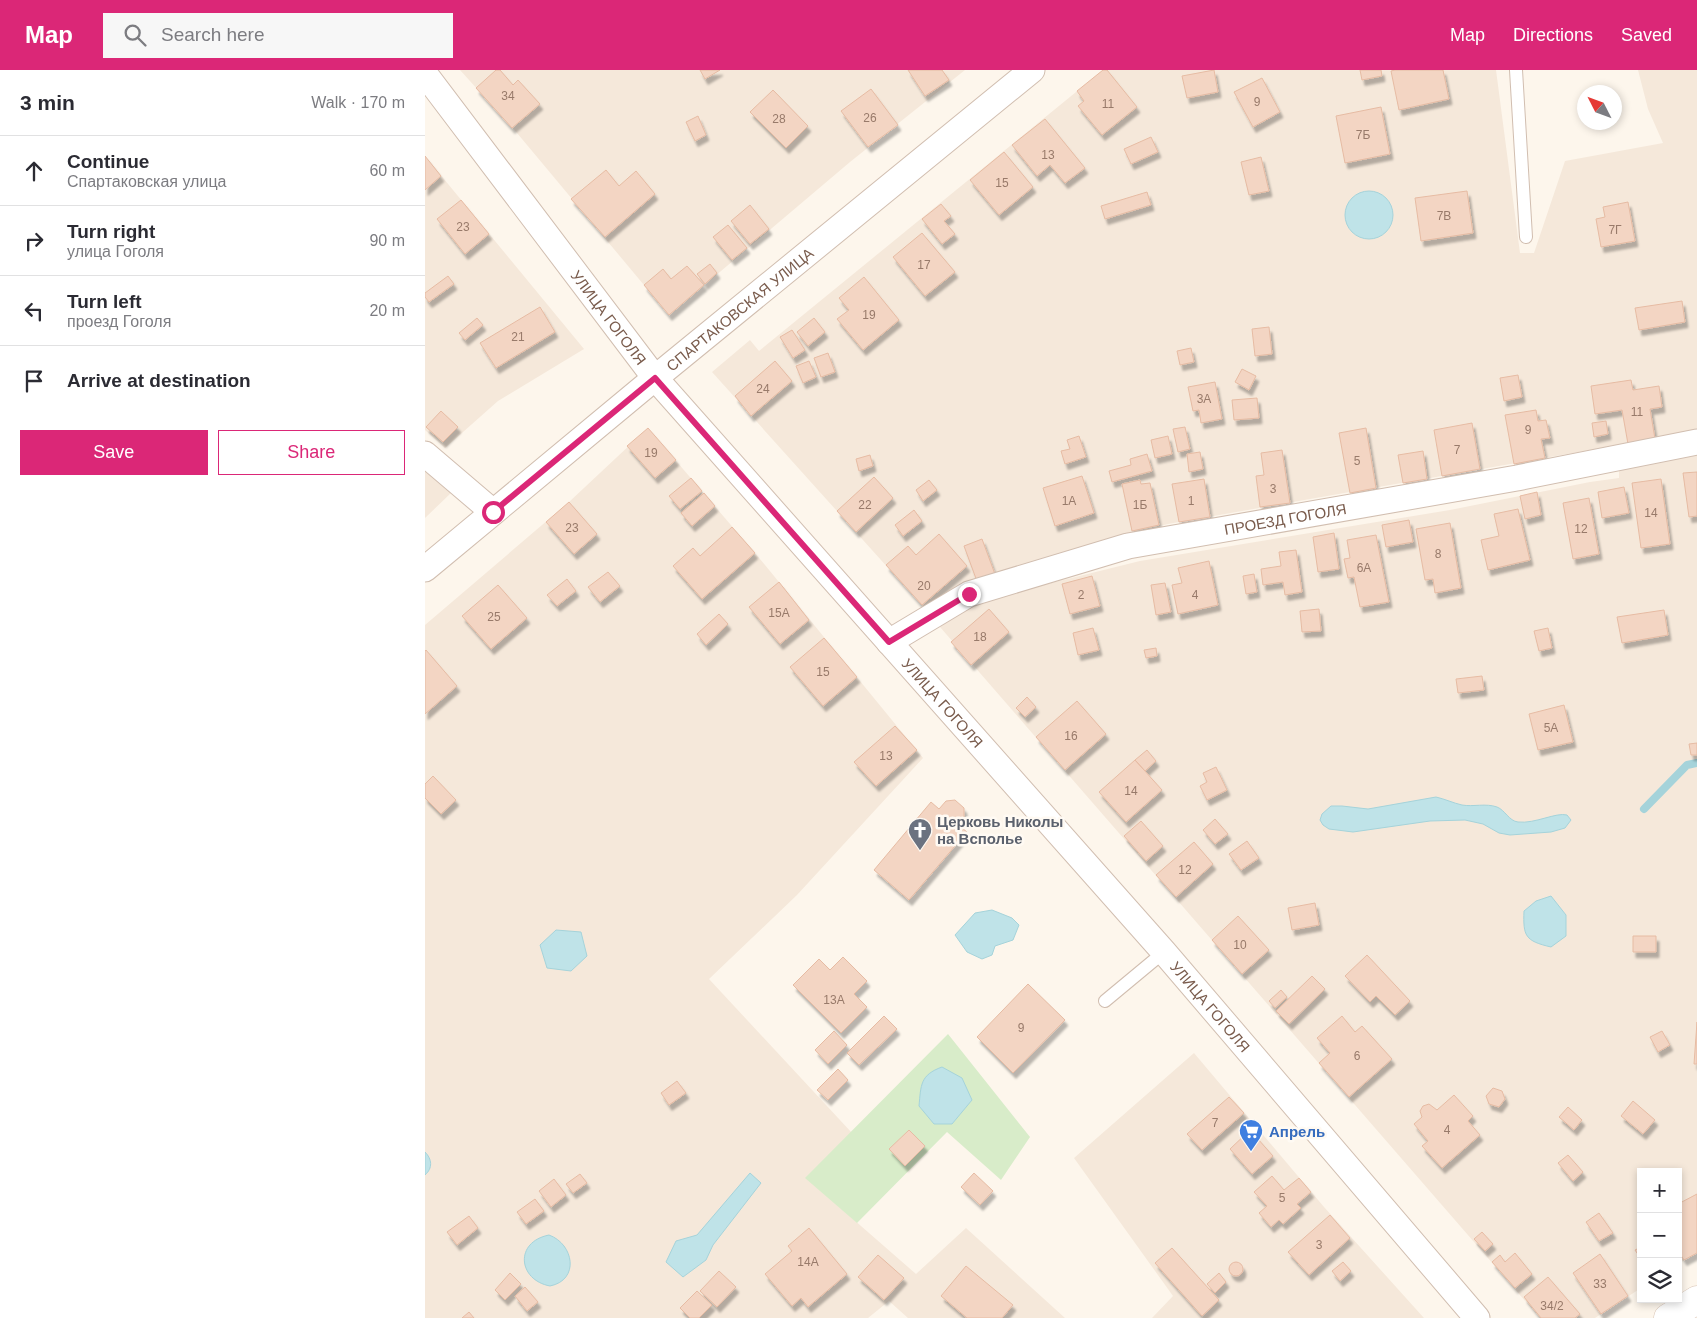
<!DOCTYPE html>
<html lang="en">
<head>
<meta charset="utf-8">
<style>
  body { margin:0; font-family:Helvetica,sans-serif; background:#f7f7f7; color:#2b2b33 }
  .controls { position:absolute; right:15px; bottom:15px; display:grid; overflow:hidden; border-radius:0px; box-shadow:0 2px 8px #0003 }
  .controls button { width:45px; height:45px; display:grid; place-items:center; padding:0; border:0; border-bottom:1px solid #e1e1e2; background:#fff; color:#2b2b33; font:25px sans-serif }
  .compass { position:absolute; left:1152px; top:15px; width:45px; height:45px; border-radius:50%; background:#fff; box-shadow:0 2px 8px #0003; rotate:312deg }
  .stop { position:absolute; width:15px; height:15px; margin:-11px; border:4px solid #db2777; border-radius:50%; background:#fff }
  .stop.end { background:#db2777; border-color:#fff; box-shadow:0 1px 5px #0008 }
  .list { margin:0; padding:0; list-style:none }
  h2 { display:flex; justify-content:space-between; align-items:center; height:65px; margin:0; padding:0 20px; font-size:21px }
  h2 small { font-size:16px; font-weight:400; color:#7c7c81 }
  .list li { display:grid; grid-template-columns:32px 1fr auto; gap:15px; align-items:center; box-sizing:border-box; height:70px; padding:0 20px; border-top:1px solid #e1e1e2 }
  .list b { display:block; font-size:19px; white-space:nowrap }
  .list p { margin:0; font-size:16px; white-space:nowrap; color:#7c7c81 }
  .list em { font-size:16px; font-style:normal; color:#7c7c81 }
  .actions { display:flex; gap:10px; padding:15px 20px }
  .actions a { flex:1; padding:11px 0; border:1px solid #db2777; border-radius:0px; text-align:center; font-size:18px; color:#db2777 }
  .actions .main { background:#db2777; color:#fff }
  .icon { flex:none; width:28px; height:28px; fill:none; stroke:currentColor; stroke-width:2; stroke-linecap:round; stroke-linejoin:round }
  .map { position:relative; flex:none; width:1272px; height:1248px; overflow:hidden }
  header { display:flex; align-items:center; gap:30px; box-sizing:border-box; height:70px; padding:0 25px; background:#db2777; color:#fff }
  header strong { font-size:24px }
  nav { display:flex; gap:28px; margin-inline-start:auto; font-size:18px }
  .search { width:350px; height:45px; background:#f7f7f7; display:flex; align-items:center; gap:12px; box-sizing:border-box; padding:0 18px; border-radius:0px; color:#7c7c81; font-size:19px }
  main { display:flex }
  aside { flex:1; background:#fff }
  .map>svg:first-child { display:block }
  .residential { fill:#f5e8da }
  .green { fill:#d8ecc9 }
  .water { fill:#bfe3e8; stroke:#a5d3da }
  .lines { fill:none; stroke-linecap:round; stroke-linejoin:round }
  .stream { stroke:#a5d3da; stroke-width:8 }
  .building { fill:#f3d5c3; stroke:#e6bba3; filter:url(#shadow) }
  .lane-casing { stroke:#d1beb0; stroke-width:14 }
  .street-casing { stroke:#d1beb0; stroke-width:27 }
  .secondary-casing { stroke:#d6c0b0; stroke-width:29 }
  .lane { stroke:#fff; stroke-width:12 }
  .street { stroke:#fff; stroke-width:25 }
  .secondary { stroke:#fff; stroke-width:28 }
  .route { stroke:#db2777; stroke-width:6 }
  .labels { text-anchor:middle; dominant-baseline:central; stroke-width:5; stroke-linejoin:round; paint-order:stroke }
  .number-label { font-size:12px; fill:#987a6a }
  .street-label { font-size:15px; fill:#7a5c4d; stroke:#fffaf3 }
  .worship-label { font-size:15px; font-weight:bold; fill:#5b616d; stroke:#fffaf3; text-anchor:start }
  .shop-label { font-size:15px; font-weight:bold; fill:#366cbe; stroke:#fffaf3; text-anchor:start }
</style>
</head>
<body>
<header>
<strong>Map</strong>
<div class="search"><svg class="icon" aria-label="search" viewBox="0 0 24 24"><circle cx="10" cy="10" r="6"/><path d="M15 15l6 6"/></svg>Search here</div>
<nav><a>Map</a><a>Directions</a><a>Saved</a></nav>
</header>
<main>
<aside>
<h2>3 min<small>Walk · 170 m</small></h2>
<ul class="list">
<li><svg class="icon" aria-label="ahead" viewBox="0 0 24 24"><path d="M12 20V5M6 11l6-6 6 6"/></svg><div><b>Continue</b><p>Спартаковская улица</p></div><em>60 m</em></li>
<li><svg class="icon" aria-label="right" viewBox="0 0 24 24"><path d="M7 20v-9h11M14 6l5 5-5 5"/></svg><div><b>Turn right</b><p>улица Гоголя</p></div><em>90 m</em></li>
<li><svg class="icon" aria-label="left" viewBox="0 0 24 24"><path d="M17 20v-9H6M10 6l-5 5 5 5"/></svg><div><b>Turn left</b><p>проезд Гоголя</p></div><em>20 m</em></li>
<li><svg class="icon" aria-label="arrive" viewBox="0 0 24 24"><path d="M6 21V4h12l-3 4 3 4H6"/></svg><div><b>Arrive at destination</b></div></li>
</ul>
<div class="actions"><a class="main">Save</a><a>Share</a></div>
</aside>
<div class="map">
<svg width="1272" height="1248" viewBox="0 0 1272 1248">
  <defs>
    <filter id="shadow"><feDropShadow dx="3" dy="5.5" stdDeviation="1" flood-color="#0004"/></filter>
  </defs>
  <rect width="100%" height="100%" fill="#fdf6ec"/>
  <path class="residential" d="M35,0h505l-115,92 -181,153 -152,-182z
    M678,0h393l24,183h14l31,-92 98,-18 -15,-34 -10,-39h59v359l-107,21 -422,74 -51,12 -59,20 -133,53 -213,-237 38,-32 9,11z
    M0,86l159,193 -86,52 -53,47 -20,-18z
    M223,358l117,137 158,193 -126,137 -88,84 143,154 -46,45 110,96 50,-46 99,90h-157l-19,-17 -21,17h-443v-693l144,-123z
    M1272,382v801l-19,11v-92h-37v116l-46,30h-55l-600,-691 35,-25 165,-41 310,-51 140,-28 29,-4v-9z
    M0,401l26,22 -26,25z
    M769,983l130,154 100,111h-272l21,-22 -99,-138z"/>
  <path class="green" d="M523,964l82,103 -29,43 -54,-48 -90,91 -52,-45z"/>
  <path class="water" d="M920 145a24 24 0 1 1 48 0a24 24 0 1 1-48 0Z
    M1011,727c9,2 17,6 26,8 11,2 24,-2 35,2 8,3 12,14 21,15 17,2 38,-10 49,-7l4,5 -6,8 -14,4 -41,3 -11,-2 -16,-9 -18,-4 -35,1 -77,11 -24,-3 -6,-4 -3,-5 2,-6 9,-8h11l26,3z
    M1126,826l15,19v21l-15,11c-26,-6 -28,-11 -27,-36l12,-10z
    M567,840l20,8 7,7 -6,15 -18,6 -3,9 -10,4 -15,-7 -12,-17 20,-22z
    M131,860l25,2 6,24 -16,15 -24,-3 -7,-23z
    M517,997l20,11 10,22 -20,24h-18l-15,-18c2,-21 1,-31 23,-39z
    M0,1082c7,7 8,16 0,23z
    M325,1103l11,10 -48,62 -7,15 -23,17 -17,-15 10,-21 21,-6z
    M124,1165c25,9 31,45 1,51 -32,-6 -36,-44 -1,-51z"/>
  <g class="lines">
    <path class="stream" d="M1219,739l43,-44 10,-2"/>
  </g>
  <path class="building" d="M71,0h4l13,15 5,-5 22,24 -28,24 -36,-40z
    M275,0h20l-15,9z
    M483,0h34l7,10 -24,16z
    M678,0h4l30,37 -35,28 -24,-29 6,-5 -7,-10z
    M789,0l4,22 -31,6 -5,-22z
    M935,0h21l1,6 -20,4z
    M970,0h48l6,29 -50,11 -8,-39z
    M837,8l18,34 -27,15 -19,-35z
    M446,19l27,36 -30,22 -27,-36z
    M348,20l35,36 -22,22 -36,-36z
    M956,37l9,47 -45,9 -9,-47z
    M273,46l8,19 -11,6 -9,-19z
    M620,49l40,49 -20,15 -15,-18 -13,11 -25,-31z
    M726,67l7,15 -27,12 -7,-15z
    M579,82l29,35 -34,28 -29,-35z
    M0,86l16,20 -16,14z
    M836,87l8,34 -20,4 -8,-33z
    M181,100l13,16 17,-15 19,23 -50,43 -34,-38z
    M1042,121l6,42 -52,8 -6,-43z
    M722,122l4,13 -46,14 -4,-13z
    M36,130l28,34 -24,20 -28,-35z
    M1203,132l7,39 -34,6 -5,-28 9,-2 -2,-10z
    M516,134l10,12 -7,5 11,13 -13,10 -20,-25z
    M325,135l19,24 -19,15 -19,-23z
    M303,155l19,23 -15,12 -19,-23z
    M497,163l33,39 -30,24 -32,-39z
    M285,194l7,9 -12,11 -8,-10z
    M262,196l17,19 -35,30 -25,-30 19,-16 8,10z
    M23,206l6,8 -25,18 -4,-5v-4z
    M439,207l35,43 -36,30 -26,-31 12,-9 -10,-12z
    M1257,231l3,21 -46,8 -4,-22z
    M115,237l15,25 -59,36 -16,-25z
    M52,248l6,7 -18,15 -6,-7z
    M389,248l11,14 -17,14 -11,-14z
    M844,257l3,27 -17,2 -3,-27z
    M367,260l13,20 -12,8 -13,-21z
    M766,278l3,14 -14,3 -3,-14z
    M403,283l7,19 -14,5 -7,-19z
    M350,291l17,20 -41,35 -16,-20z
    M384,291l7,16 -13,6 -7,-17z
    M817,299l14,7 -7,14 -14,-8z
    M1093,305l4,22 -18,4 -4,-23z
    M1206,310l2,10 26,-4 3,21 -12,2 5,30 -27,5 -6,-34 -27,4 -4,-28z
    M790,312l7,37 -21,4 -2,-13 -6,1 -5,-24z
    M832,328l2,20 -25,2 -2,-20z
    M1111,340l2,11 8,-1 4,18 -9,1 4,19 -31,6 -9,-49z
    M16,341l17,16 -15,15 -17,-15z
    M1181,351l2,13 -14,3 -2,-14z
    M1047,353l8,46 -38,7 -8,-46z
    M760,357l5,22 -12,3 -5,-23z
    M223,358l28,32 -21,18 -28,-32z
    M941,358l10,60 -26,5 -11,-60z
    M654,366l7,21 -21,7 -4,-13 9,-2 -3,-9z
    M743,366l4,18 -17,4 -4,-18z
    M857,380l8,53 -30,4 -4,-31 8,-1 -3,-22z
    M998,381l4,28 -24,4 -5,-28z
    M775,382l3,17 -14,3 -2,-18z
    M722,384l5,17 -40,11 -3,-11 22,-6 -1,-6z
    M445,385l3,11 -14,5 -3,-12z
    M1272,402v44l-8,1 -6,-44z
    M657,406l12,37 -39,13 -12,-38z
    M449,407l19,21 -37,34 -19,-21z
    M266,408l11,13 -22,18 -11,-13z
    M779,409l6,38 -31,5 -7,-38z
    M1236,409l9,65 -29,4 -9,-65z
    M504,410l8,10 -14,11 -7,-11z
    M715,410l1,4 9,-1 9,42 -27,6 -10,-47z
    M1199,417l5,26 -27,5 -4,-26z
    M1112,422l4,23 -16,4 -5,-23z
    M279,423l11,13 -23,20 -11,-13z
    M1164,428l10,56 -26,5 -10,-56z
    M144,432l28,32 -23,20 -28,-32z
    M1093,439l12,51 -42,10 -7,-30 18,-4 -5,-22z
    M489,440l8,11 -19,15 -8,-11z
    M984,450l4,22 -27,5 -4,-22z
    M1025,453l11,65 -26,5 -2,-14 -8,1 -9,-51z
    M307,457l23,26 -53,46 -29,-33 20,-18 7,8z
    M909,463l5,36 -21,3 -5,-35z
    M514,464l28,32 -45,39 -36,-40 22,-19 8,9z
    M951,465l13,67 -29,5 -6,-30 -6,1 -4,-19 6,-1 -3,-18z
    M557,469l14,38 -18,7 -14,-38z
    M871,480l6,42 -17,3 -2,-13 -20,3 -2,-16 20,-3 -2,-14z
    M784,491l9,44 -40,9 -6,-29 10,-2 -4,-15z
    M183,502l12,14 -20,16 -12,-15z
    M829,504l3,18 -11,2 -3,-18z
    M667,506l8,30 -30,8 -8,-30z
    M142,509l9,12 -19,15 -10,-11z
    M354,512l30,38 -29,24 -31,-37z
    M740,513l6,29 -15,3 -5,-30z
    M73,515l29,33 -36,31 -29,-33z
    M564,539l20,23 -38,33 -20,-23z
    M894,539l2,22 -19,1 -2,-21z
    M1239,540l4,25 -46,8 -5,-26z
    M294,544l9,10 -22,21 -9,-11z
    M668,558l6,22 -21,5 -5,-22z
    M1123,558l4,20 -13,3 -5,-20z
    M399,568l33,39 -34,29 -33,-39z
    M731,578l1,8 -11,2 -2,-8z
    M1,580l31,36 -32,28v-63z
    M1057,606l2,14 -26,3 -2,-14z
    M602,627l9,10 -11,10 -9,-9z
    M652,631l29,33 -41,36 -29,-33z
    M1139,635l9,37 -35,8 -9,-36z
    M470,656l22,24 -41,36 -22,-24z
    M1272,673v12h-6l-2,-11z
    M722,680l9,11 -11,10 -10,-11z
    M710,690l27,30 -36,32 -27,-30z
    M791,697l11,23 -20,10 -7,-14 7,-4 -4,-9z
    M8,706l23,24 -15,14 -16,-16v-14z
    M530,730l9,8v9l-6,8 9,7 -58,68 -35,-30 57,-68 8,7 7,-8z
    M790,749l13,15 -13,10 -12,-14z
    M716,751l22,25 -17,15 -22,-25z
    M822,771l12,17 -18,12 -12,-16z
    M769,772l19,22 -37,33 -20,-22z
    M890,833l4,22 -27,5 -4,-22z
    M813,846l31,34 -27,24 -30,-34z
    M1208,866h23v16h-23z
    M942,885l43,46 -15,14 -19,-19 -6,6 -25,-26z
    M418,887l24,24 -13,13 13,13 -26,26 -48,-48 26,-26 11,11z
    M887,906l13,13 -36,35 -13,-13z
    M603,914l37,36 -52,53 -36,-36z
    M856,920l6,7 -12,11 -6,-7z
    M459,946l13,13 -38,36 -12,-12z
    M917,946l13,16 7,-6 30,33 -43,38 -30,-34 11,-10 -13,-15z
    M1272,952v42h-3z
    M409,961l13,14 -19,19 -13,-14z
    M1237,961l8,14 -12,7 -8,-15z
    M413,999l10,11 -20,20 -11,-10z
    M252,1011l9,12 -17,12 -8,-12z
    M1068,1018l9,3 3,8 -6,8 -10,-3 -3,-8z
    M1029,1025l19,21 -5,5 12,14 -38,33 -20,-22 6,-5 -14,-17 8,-7 -2,-6 3,-5 6,-2 8,6z
    M804,1027l15,16 -42,37 -15,-16z
    M1208,1031l22,19 -12,14 -22,-18z
    M1143,1037l14,13 -8,10 -15,-13z
    M484,1060l16,16 -20,20 -16,-17z
    M825,1060l23,26 -21,18 -22,-25z
    M1143,1085l15,17 -10,9 -15,-18z
    M549,1103l19,18 -13,14 -19,-18z
    M155,1104l7,9 -14,10 -7,-9z
    M847,1106l12,14 15,-12 12,14 -14,12 4,4 -18,16 -4,-4 -8,7 -12,-14 8,-7 -13,-14z
    M129,1109l12,16 -15,12 -12,-16z
    M1272,1124v59l-13,7 -6,-9v-47z
    M110,1129l9,12 -18,13 -9,-12z
    M1174,1143l14,20 -14,8 -13,-19z
    M905,1145l20,23 -41,37 -21,-23z
    M44,1146l9,12 -21,17 -10,-13z
    M384,1158l38,46 -39,33 -7,-9 -9,8 -27,-32 27,-23 -4,-5z
    M1057,1162l11,12 -8,7 -11,-12z
    M1216,1177v12l-6,-9z
    M747,1178l47,52 -17,16 -47,-53z
    M1090,1183l17,21 -17,14 -23,-26 8,-7 5,7z
    M1175,1184l28,42 -27,18 -28,-41z
    M453,1185l26,23 -20,22 -26,-23z
    M918,1192l8,9 -11,10 -8,-10z
    M804 1199a7 7 0 1 1 14 0a7 7 0 1 1-14 0Z
    M541,1196l47,39 -11,13h-35l-26,-22z
    M294,1201l17,16 -19,20 -17,-16z
    M85,1203l11,11 -16,16 -10,-10z
    M794,1203l7,9 -11,11 -8,-9z
    M1123,1207l32,37 -5,4h-34l-17,-21z
    M100,1217l13,15 -11,9 -12,-15z
    M272,1221l15,14 -13,13h-9l-10,-10z
    M44,1242l5,6h-12z"/>
  <g class="lines">
    <g class="lane-casing">
      <path id="lane" d="M1091,0l10,167
        M680,931l59,-49"/>
    </g>
    <g class="street-casing">
      <g id="street">
        <path id="s1" d="M0,4l230,304 509,574 313,366"/>
        <path d="M0,384l68,58"/>
        <path id="s2" d="M0,499l230,-191 377,-308"/>
        <path id="s3" d="M464,572l80,-48 159,-48 389,-68 180,-36"/>
      </g>
    </g>
    <g class="secondary-casing">
      <path id="secondary" d="M1243,1248l29,-18"/>
    </g>
    <use href="#lane" class="lane"/>
    <use href="#street" class="street"/>
    <use href="#secondary" class="secondary"/>
  </g>
  <g class="lines">
    <path class="route" d="M68,442l162,-134 234,264 80,-48"/>
  </g>
  <defs>
    <g id="church-pin" transform="scale(1.25)"><path d="M0 17L-7.5 6A9.5 9.5 0 1 1 7.5 6Z" fill="#6b7280" stroke="#fffaf3"/><path d="M-1.2-6h2.4v3.5h3.3v2.4h-3.3V6h-2.4V-.1h-3.3v-2.4h3.3Z" fill="#fff"/></g>
    <g id="supermarket-pin" transform="scale(1.25)"><path d="M0 17L-7.5 6A9.5 9.5 0 1 1 7.5 6Z" fill="#3f7fe0" stroke="#fffaf3"/><path d="M-6-5.5h2.5l.6 2H6L4.5 2H-2.5L-4.4-4H-6ZM-1.5 3.2a1.3 1.3 0 1 0 .1 0ZM3 3.2a1.3 1.3 0 1 0 .1 0Z" fill="#fff"/></g>
  </defs>
  <g fill-rule="evenodd">
    <use href="#church-pin" x="495" y="760"/>
    <use href="#supermarket-pin" x="826" y="1061"/>
  </g>
  <g class="labels">
    <g class="number-label">
      <text x="83" y="26">34</text>
      <text x="832" y="32">9</text>
      <text x="683" y="34">11</text>
      <text x="445" y="48">26</text>
      <text x="354" y="49">28</text>
      <text x="938" y="65">7Б</text>
      <text x="623" y="85">13</text>
      <text x="577" y="113">15</text>
      <text x="1019" y="146">7В</text>
      <text x="38" y="157">23</text>
      <text x="1190" y="160">7Г</text>
      <text x="499" y="195">17</text>
      <text x="444" y="245">19</text>
      <text x="93" y="267">21</text>
      <text x="338" y="319">24</text>
      <text x="779" y="329">3А</text>
      <text x="1212" y="342">11</text>
      <text x="1103" y="360">9</text>
      <text x="1032" y="380">7</text>
      <text x="226" y="383">19</text>
      <text x="932" y="391">5</text>
      <text x="848" y="419">3</text>
      <text x="644" y="431">1А</text>
      <text x="766" y="431">1</text>
      <text x="440" y="435">22</text>
      <text x="715" y="435">1Б</text>
      <text x="1226" y="443">14</text>
      <text x="147" y="458">23</text>
      <text x="1156" y="459">12</text>
      <text x="1013" y="484">8</text>
      <text x="939" y="498">6А</text>
      <text x="499" y="516">20</text>
      <text x="656" y="525">2</text>
      <text x="770" y="525">4</text>
      <text x="354" y="543">15А</text>
      <text x="69" y="547">25</text>
      <text x="555" y="567">18</text>
      <text x="398" y="602">15</text>
      <text x="1126" y="658">5А</text>
      <text x="646" y="666">16</text>
      <text x="461" y="686">13</text>
      <text x="706" y="721">14</text>
      <text x="760" y="800">12</text>
      <text x="815" y="875">10</text>
      <text x="409" y="930">13А</text>
      <text x="596" y="958">9</text>
      <text x="932" y="986">6</text>
      <text x="790" y="1053">7</text>
      <text x="1022" y="1060">4</text>
      <text x="857" y="1128">5</text>
      <text x="894" y="1175">3</text>
      <text x="383" y="1192">14А</text>
      <text x="1175" y="1214">33</text>
      <text x="1127" y="1236">34/2</text>
    </g>
    <g class="street-label">
      <text stroke="none"><textPath href="#s2" startOffset="408">СПАРТАКОВСКАЯ УЛИЦА</textPath></text>
      <text stroke="none"><textPath href="#s1" startOffset="305">УЛИЦА ГОГОЛЯ</textPath></text>
      <text stroke="none"><textPath href="#s3" startOffset="419">ПРОЕЗД ГОГОЛЯ</textPath></text>
      <text stroke="none"><textPath href="#s1" startOffset="815">УЛИЦА ГОГОЛЯ</textPath></text>
      <text stroke="none"><textPath href="#s1" startOffset="1220">УЛИЦА ГОГОЛЯ</textPath></text>
    </g>
    <g class="worship-label">
      <text x="512" y="751">Церковь Николы<tspan x="512" dy="17">на Всполье</tspan></text>
    </g>
    <g class="shop-label">
      <text x="844" y="1061">Апрель</text>
    </g>
  </g>
</svg>
<div class="controls">
<button>+</button>
<button>−</button>
<button><svg class="icon" aria-label="layers" viewBox="0 0 24 24"><path d="M12 4l9 5-9 5-9-5zM3 14l9 5 9-5"/></svg></button>
</div>
<svg class="compass" viewBox="-18 -18 36 36"><path d="M0-13l5 13h-10z" fill="#e53935"/><path d="M0 13l5-13h-10z" fill="#7c7c81"/></svg>
<div class="stop" style="left:68px;top:442px"></div>
<div class="stop end" style="left:544px;top:524px"></div>
</div>
</main>
</body>
</html>
